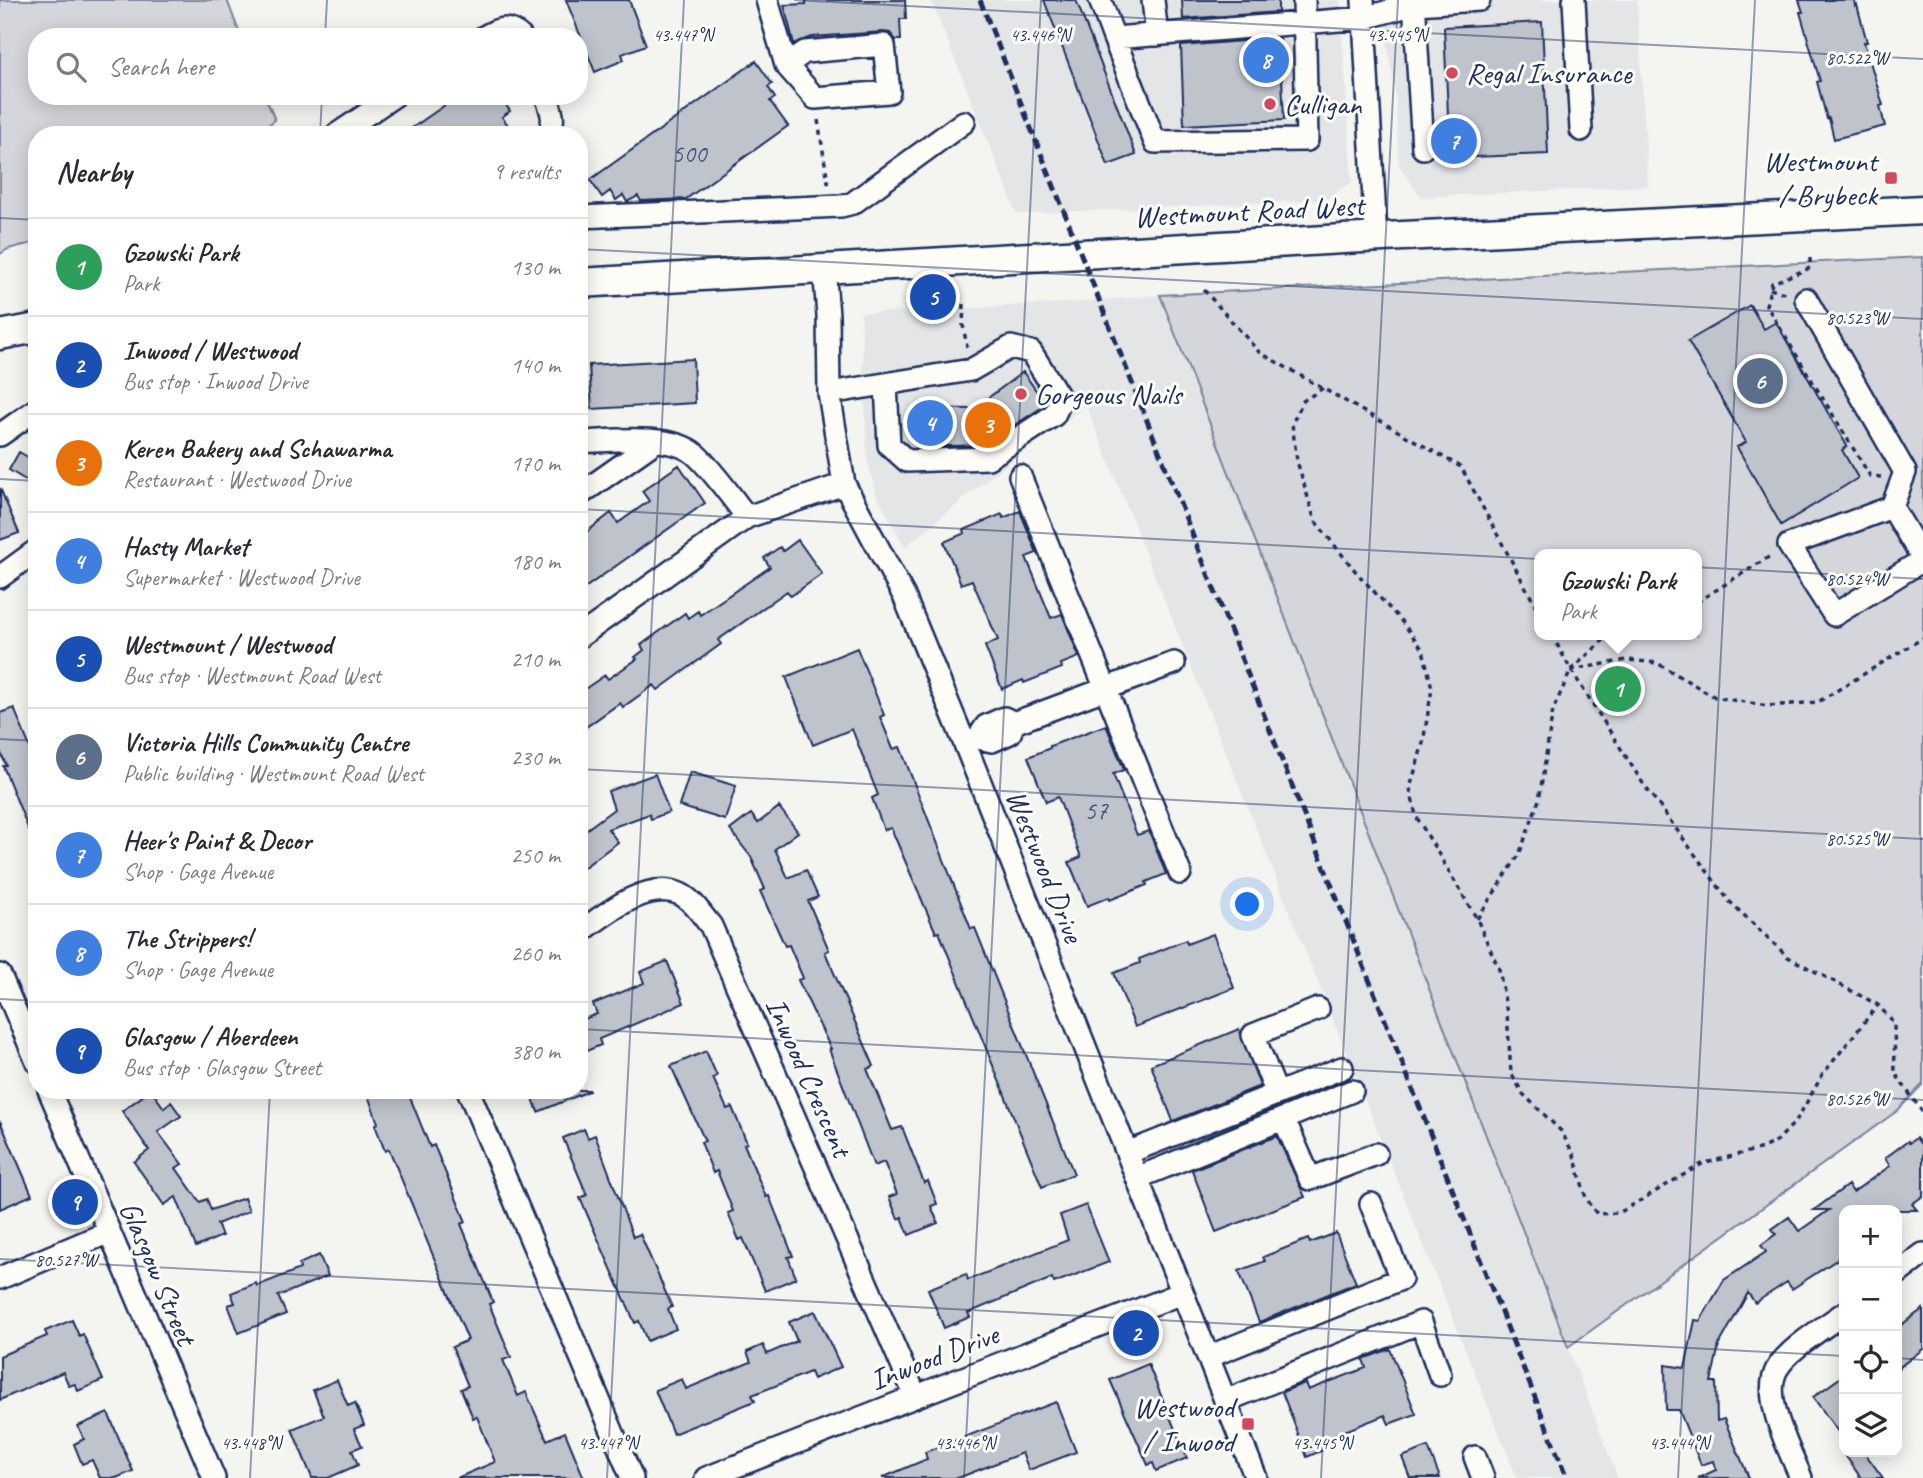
<!DOCTYPE html>
<html lang="en">
<head>
<meta charset="utf-8">
<style>
  body { margin:0; font-family:Caveat,sans-serif; background:#f2f2f3; color:#2b2b33 }
  .controls { position:absolute; right:21px; bottom:21px; display:grid; overflow:hidden; border-radius:14px; box-shadow:0 4px 18px #0003 }
  .controls button { width:63px; height:63px; display:grid; place-items:center; padding:0; border:0; border-bottom:2px solid #e1e1e2; background:#fff; color:#2b2b33; font:35px sans-serif }
  .you { position:absolute; left:1248px; top:905px; width:24px; height:24px; margin:-18px; border:5px solid #fff; border-radius:50%; background:#1a73e8; box-shadow:0 0 0 10px #1a73e833 }
  .badge { display:grid; place-items:center; width:46px; height:46px; border-radius:50%; background:#d1495b; color:#fff; font-size:23px; font-weight:700 }
  .pin { position:absolute; translate:-50% -50%; border:4px solid #fff; box-shadow:0 2px 7px #0006 }
  .popup { position:absolute; left:1534px; top:549px; width:168px; height:91px; box-sizing:border-box; display:grid; place-content:center; border-radius:14px; background:#fff; filter:drop-shadow(0 2px 5px #0005); font-size:23px; white-space:nowrap; color:#7c7c81 }
  .popup b { font-size:26px; color:#2b2b33 }
  .popup::after { content:''; position:absolute; left:50%; top:100%; margin-left:-14px; border:14px solid transparent; border-top-color:#fff }
  .list { margin:0; padding:0; list-style:none }
  h2 { display:flex; justify-content:space-between; align-items:center; height:91px; margin:0; padding:0 28px; font-size:30px }
  h2 small { font-size:23px; font-weight:400; color:#7c7c81 }
  .list li { display:grid; grid-template-columns:46px 1fr auto; gap:21px; align-items:center; box-sizing:border-box; height:98px; padding:0 28px; border-top:2px solid #e1e1e2 }
  .list b { display:block; font-size:26px; white-space:nowrap }
  .list p { margin:0; font-size:23px; white-space:nowrap; color:#7c7c81 }
  .list em { font-size:23px; font-style:normal; color:#7c7c81 }
  .icon { flex:none; width:38px; height:38px; fill:none; stroke:currentColor; stroke-width:2; stroke-linecap:round; stroke-linejoin:round }
  .map { position:relative; flex:none; width:1923px; height:1478px; overflow:hidden }
  .search { position:absolute; background:#fff; box-shadow:0 4px 18px #0003; left:28px; top:28px; width:560px; height:77px; display:flex; align-items:center; gap:18px; box-sizing:border-box; padding:0 24px; border-radius:28px; color:#7c7c81; font-size:26px }
  .panel { position:absolute; background:#fff; box-shadow:0 4px 18px #0003; left:28px; top:126px; width:560px; height:973px; border-radius:28px }
  .map>svg:first-child { display:block }
  .built { fill:#e4e5e6 }
  .green { fill:#d4d6db; stroke:#78829c; stroke-width:2; fill-rule:evenodd }
  .building { fill:#bfc3cc; stroke:#1b2f5e; stroke-width:2 }
  .lines { fill:none; stroke-linecap:round; stroke-linejoin:round }
  .minor-casing { stroke:#1b2f5e; stroke-width:26 }
  .major-casing { stroke:#1b2f5e; stroke-width:33 }
  .path { stroke:#1b2f5e; stroke-width:3.5; stroke-dasharray:5 5; stroke-linecap:butt }
  .minor { stroke:#fdfcf7; stroke-width:21 }
  .major { stroke:#fdfcf7; stroke-width:28 }
  .rail { stroke:#1b2f5e; stroke-width:5; stroke-dasharray:10 5; stroke-linecap:butt }
  .ticks { fill:none; stroke:#1b2f5e; stroke-width:2; stroke-opacity:0.45 }
  .poi-dot { fill:#d1495b; stroke:#fdfcf7; stroke-width:2.5 }
  .labels { text-anchor:middle; dominant-baseline:central; stroke-width:6; stroke-linejoin:round; paint-order:stroke }
  .number-label { font-size:26px; fill:#44547a }
  .poi-label { font-size:30px; fill:#1b2f5e; stroke:#fdfcf7; text-anchor:start }
  .street-label { font-size:30px; fill:#1b2f5e; stroke:#fdfcf7 }
  .ticks-label { font-size:18px; text-anchor:middle; fill:#1b2f5e; stroke:#fdfcf7; stroke-width:6; stroke-linejoin:round; paint-order:stroke }
</style>
</head>
<body>
<div class="map">
<svg width="1923" height="1478" viewBox="0 0 1923 1478">
  <rect width="100%" height="100%" fill="#f4f4f1"/>
  <filter id="ink" filterUnits="userSpaceOnUse"><feTurbulence type="fractalNoise" baseFrequency=".0143" numOctaves="2"/><feDisplacementMap in="SourceGraphic" scale="14" xChannelSelector="R" yChannelSelector="G"/><feConvolveMatrix kernelMatrix="1 2 1 2 8 2 1 2 1" color-interpolation-filters="sRGB"/></filter>
  <g filter="url(#ink)">
    <path class="built" d="M931,0h409l12,182 -27,18 -308,14z
      M1383,0h254l11,186 -227,11 -22,-32 -4,-75 -10,-59z
      M1160,295l408,1052 50,131h-101l-431,-1073 -97,73 -84,69 -29,-53 -9,-37 -6,-144 191,-9z"/>
    <path class="green" d="M0,0h227l14,37h-204v59h228l10,24 -20,15h-218v107l-29,7 -8,5z
      M1923,257v827l-26,27 -329,236 -408,-1052zM1539,554h158v81h-158z"/>
    <path class="building" d="M566,0h63l17,45 -24,9 2,6 -29,12z
      M806,0h99l1,19h-6l1,21h-5l-6,-7 -7,-1 -71,5 -18,7 -10,-39 22,-1z
      M1044,0h32l60,155 -28,10z
      M1182,0h96v12l-95,7z
      M1799,0h55l1,6 2,-1 10,37h-3l19,63 -3,1 5,20 -51,13 -5,-21 -2,1 -10,-37 3,-1 -20,-69h3z
      M1542,22l6,132 -98,4 -6,-131z
      M1280,38l4,82 -100,5 -3,-79z
      M756,61l16,23 -4,3 7,11 -5,3 18,25 -102,73 -45,2 -3,-5 -11,6 -4,-7 -7,5 -6,-9 -8,6 -12,-17z
      M452,96h48l10,15 -8,6 6,8 -13,10h-93l43,-30 -2,-3z
      M1750,305l14,24 12,-7 71,124 -5,4 16,28 -77,47 -44,-78 9,-5 -58,-101z
      M693,359l2,44 -103,6 -3,-44z
      M1023,372l22,31 -1,3 -60,39 -66,2 -2,-39 57,1z
      M19,452l18,10v25l-28,-17z
      M679,465l26,38 -126,89v-54l32,-25 7,10 31,-22 -7,-10z
      M0,488l19,45 -19,7z
      M1020,511l17,42 -11,4 25,61 11,-4 17,43 -18,7 1,4 -38,15 -1,-3 -21,9 -17,-43 13,-6 -26,-60 -11,4 -17,-42 21,-9 -1,-3 38,-16 1,4z
      M798,540l24,34 -31,22 -4,-5 -69,49 3,4 -63,46 -4,-5 -31,22 -3,-4 -41,29v-39l26,-18 3,4 29,-20 -2,-2 9,-7 -3,-5 44,-32 3,5 10,-7 2,4 70,-48 -6,-9 16,-11 3,4z
      M857,648l27,67 -4,2 13,32 7,-2 71,182 4,-1 99,246 -32,13 -103,-255 -3,1 -45,-105 -7,2 -12,-32 6,-3 -26,-66 -39,16 -27,-68z
      M14,708l23,57 -1,83 -33,-82 3,-1 -6,-14v-38z
      M1106,725l18,45 -11,4 24,61 12,-4 17,43 -20,8 1,3 -37,15 -1,-3 -22,9 -18,-44 12,-5 -23,-60 -12,5 -18,-45 22,-9v-2z
      M690,772l46,14 -11,34 -46,-14z
      M655,774l14,38 -18,7 -2,-5 -41,15 10,13 -39,29v-36l35,-26 -6,-18z
      M779,807l19,25 -23,17 13,29 18,-8 12,27 -10,4 21,49 -4,2 49,114 -7,3 25,61 10,-3 22,56 4,-2 9,23 -6,2 7,17 -29,12 -7,-18 -4,2 -9,-22 8,-3 -13,-32 -10,4 -45,-117h2l-33,-69 5,-2 -14,-33 -4,1 -25,-55 5,-2 -14,-32 -21,-27 21,-16 7,9z
      M1213,934l21,54 -99,39 -21,-54 26,-10 -1,-4 47,-19 1,4z
      M667,961l17,42 -85,36 2,6 -22,9v-33l18,-7 -4,-10 51,-21 -4,-11z
      M1239,1029l21,57 -87,35 -22,-56z
      M706,1051l11,25 -4,2 14,31 5,-2 15,36 -3,1 22,53 3,-1 24,60 -5,1 8,21 -31,13 -22,-53 -4,2 -11,-27 5,-2 -16,-40 -4,2 -12,-31 4,-1 -34,-75z
      M151,1090l13,18 7,-6 10,14 -23,16 24,32 -6,4 24,34 7,-3 4,11 33,-12 5,13 -32,13 5,12 -26,11 -20,-50 -12,8 -30,-43 15,-12 -27,-39z
      M366,1090h41l23,57 4,-2 32,77 -5,2 32,78 -4,2 22,53 -8,3 15,36 8,-4 21,48 18,-8 19,46h-127l38,-16 -18,-45 -4,1 -12,-29 7,-3 -16,-39 16,-7 -79,-191 -4,2 -10,-26 3,-2z
      M530,1090h59v1l-51,21z
      M0,1121l32,74 -32,14z
      M584,1129l4,9 7,-3 38,102 7,-3 32,73 -4,2 8,20 -29,12 -8,-20 -4,2 -55,-125 7,-3 -24,-57z
      M1277,1136l28,61 -89,35 -24,-62z
      M1916,1138l7,9v49l-11,8 5,6h-73v45l-52,34 -5,-7 -32,21 -7,-10 -29,52 -8,37h5l1,39 7,-2 25,59h-51l18,-8 -3,-9 -12,4 -22,-55h-13l-1,-45 20,3 10,-48 5,1 24,-41 42,-28 -5,-7 15,-11 -4,-5 17,-12 10,14 30,-21h-15l34,-25 5,7 37,-26 -5,-8 23,-17 1,2z
      M1086,1205l23,57 -55,21 -2,-5 -84,35 2,4 -26,11 -16,-39 38,-15 2,6 100,-40 -8,-25z
      M1336,1233l20,50 -97,39 -20,-51 26,-10 -2,-4 45,-18 2,4z
      M319,1255l9,21 -50,20 8,18 -47,19 -11,-28 7,-2 -4,-10 25,-10 1,3 43,-17 -1,-5z
      M1923,1309v40l-26,20v-41z
      M815,1311l26,56 -28,12 -3,-7 -20,8 -38,15 3,6 -82,33 -18,-44 27,-11 4,10 65,-27 -4,-10 16,-7 4,9 30,-13 -8,-19z
      M72,1320l7,16 4,-2 20,46 -25,11 -3,-7 -6,2 -6,-14 -63,28v-44l47,-20 -2,-5z
      M1390,1349l26,65 -27,10 -4,-9 -58,23 3,9 -23,10 -25,-65 23,-9 3,7 58,-22 -3,-9z
      M1148,1364l39,94 -31,13 -3,-8 -5,2 -38,-85z
      M1844,1375v65l-31,-43z
      M337,1380l11,26 7,-3 9,22 -10,4 8,17 -10,4 6,15 -30,13h-16l-20,-49 32,-13 -11,-26z
      M1056,1402l20,50 -47,18 -7,-17 -64,25h-76l45,-19 -2,-7z
      M108,1413l25,58 -17,7h-16l-8,-18 -10,4 -8,-20 10,-5 -6,-13z
      M1428,1447l12,31h-30l-8,-21z
      M1843,1452h21l19,26h-22z"/>
    <g class="lines">
      <g class="minor-casing">
        <path id="minor" d="M767,0l19,65 29,33 74,-6 -5,-47 -79,7 -19,13
          M1100,0l14,38 250,-20 51,-14 64,-4
          M1153,0l4,35
          M1363,0l13,238
          M1414,0l9,148
          M1574,0l7,130
          M484,37c14,-9 24,-12 37,0
          M1114,38l41,104 152,-2 -3,-140
          M546,96c5,14 11,26 1,39
          M336,135l58,-39
          M579,217l262,-11 12,-3 111,-81
          M824,268l4,47 1,78 15,91 60,112 61,148 291,734
          M1806,299l99,173
          M829,393l142,-23 40,-23 20,5 30,48 -7,15 -66,43 -81,3 -18,-16 -3,-61
          M0,435l37,-26
          M579,442c31,-1 92,-9 116,12 18,16 37,44 52,63
          M1905,472l-13,35 -103,38 45,70 89,-55
          M1020,476l160,397
          M579,495l77,-54
          M1892,507l31,52
          M0,577l37,-27
          M579,637l168,-120 97,-33
          M978,738l14,3 18,-8 4,-10
          M965,744l13,-6 8,-12 18,-8 10,5 160,-60
          M579,933c25,-18 68,-54 101,-39 13,6 22,21 31,32l204,469
          M0,975l37,87
          M49,1090l165,388
          M468,1090l164,388
          M1277,1094l-24,-59 65,-26
          M1284,1119l26,60 66,-25
          M1127,1153l215,-85
          M1137,1178l215,-87
          M1897,1274l26,-20
          M0,1278l109,-46
          M1208,1357l193,-78 -30,-75
          M1225,1401l196,-79 19,53
          M1475,1457l8,21
          M706,1478l476,-185
          M1801,1478c-11,-28 -40,-81 -24,-109 12,-21 48,-42 67,-56"/>
      </g>
      <g class="major-casing">
        <path id="major" d="M579,283l764,-44 580,-29
          M0,335l37,-7"/>
      </g>
      <path class="path" d="M818,120l11,68
        M1810,258v10l-38,15 -6,22 104,171 11,1
        M1770,289l18,5
        M1204,290l55,62 202,115 78,145
        M964,304l-1,21 4,22
        M1323,388l-20,13 -11,23 5,37 18,60 42,52 46,50 20,27 9,38 -9,55 -13,45 6,28 61,103 22,50 8,44 4,60 12,21 38,37 13,24 12,43 11,16 22,-1 83,-49 61,-16 15,-8 18,-19 27,-47 55,-69
        M1697,602l75,-47
        M1552,635l19,35 73,115 85,116 59,56 90,48 16,18 1,50 28,40
        M1571,670l56,-10 30,3 58,34 53,9 50,-4 105,-64
        M1477,919l42,-64 20,-55 14,-90 18,-40 38,-35"/>
      <use href="#minor" class="minor"/>
      <use href="#major" class="major"/>
      <path class="rail" d="M980,0l587,1478"/>
    </g>
  </g>
  <path class="ticks" d="M794,0l1129,59M325,37l2,-37M320,135l2,-39M0,218l37,2M579,249l1344,70M0,479l37,2M579,509l1344,70M0,739l37,2M579,769l1344,70M0,999l37,2M579,1029l1344,71M0,1259l1844,97M1897,1358l26,2M250,1478l20,-388M607,1478l77,-1478M964,1478l77,-1478M1321,1478l77,-1478M1678,1478l77,-1478"/>
  <g class="poi-dot">
    <circle cx="1452" cy="73" r="7"/>
    <circle cx="1270" cy="104" r="7"/>
    <rect x="1884" y="171" width="14" height="14" rx="3.5"/>
    <circle cx="1021" cy="394" r="7"/>
    <rect x="1241" y="1417" width="14" height="14" rx="3.5"/>
  </g>
  <g class="labels">
    <g class="number-label">
      <text x="689" y="153">500</text>
      <text x="1096" y="810">57</text>
    </g>
    <g class="poi-label">
      <text x="1466" y="73">Regal Insurance</text>
      <text x="1284" y="104">Culligan</text>
      <text x="1877" y="161" text-anchor="end">Westmount<tspan x="1877" dy="34">/ Brybeck</tspan></text>
      <text x="1035" y="394">Gorgeous Nails</text>
      <text x="1234" y="1407" text-anchor="end">Westwood<tspan x="1234" dy="34">/ Inwood</tspan></text>
    </g>
    <g class="street-label">
      <text transform="translate(1249 211) rotate(-3)">Westmount Road West</text>
      <text transform="translate(1045 866) rotate(68)">Westwood Drive</text>
      <text transform="translate(809 1077) rotate(66)">Inwood Crescent</text>
      <text transform="translate(158 1273) rotate(67)">Glasgow Street</text>
      <text transform="translate(934 1357) rotate(-21)">Inwood Drive</text>
    </g>
  </g>
  <g class="ticks-label">
    <text x="683" y="41">43.447°N</text>
    <text x="1040" y="41">43.446°N</text>
    <text x="1397" y="41">43.445°N</text>
    <text x="1857" y="64">80.522°W</text>
    <text x="1857" y="324">80.523°W</text>
    <text x="1857" y="585">80.524°W</text>
    <text x="1857" y="845">80.525°W</text>
    <text x="1857" y="1105">80.526°W</text>
    <text x="66" y="1266">80.527°W</text>
    <text x="251" y="1449">43.448°N</text>
    <text x="608" y="1449">43.447°N</text>
    <text x="965" y="1449">43.446°N</text>
    <text x="1322" y="1449">43.445°N</text>
    <text x="1679" y="1449">43.444°N</text>
  </g>
</svg>
<div class="controls">
<button>+</button>
<button>−</button>
<button><svg class="icon" aria-label="locate" viewBox="0 0 24 24"><circle cx="12" cy="12" r="6"/><path d="M12 2v4M12 18v4M2 12h4M18 12h4"/></svg></button>
<button><svg class="icon" aria-label="layers" viewBox="0 0 24 24"><path d="M12 4l9 5-9 5-9-5zM3 14l9 5 9-5"/></svg></button>
</div>
<div class="you"></div>
<div class="pin badge" style="left:1618px;top:689px;background:#2e9e5b">1</div>
<div class="popup"><b>Gzowski Park</b>Park</div>
<div class="pin badge" style="left:1136px;top:1333px;background:#1a4fb4">2</div>
<div class="pin badge" style="left:988px;top:425px;background:#e8710a">3</div>
<div class="pin badge" style="left:930px;top:423px;background:#3f7fe0">4</div>
<div class="pin badge" style="left:933px;top:297px;background:#1a4fb4">5</div>
<div class="pin badge" style="left:1760px;top:381px;background:#5c6f8a">6</div>
<div class="pin badge" style="left:1454px;top:141px;background:#3f7fe0">7</div>
<div class="pin badge" style="left:1266px;top:60px;background:#3f7fe0">8</div>
<div class="pin badge" style="left:75px;top:1202px;background:#1a4fb4">9</div>
<div class="search"><svg class="icon" aria-label="search" viewBox="0 0 24 24"><circle cx="10" cy="10" r="6"/><path d="M15 15l6 6"/></svg>Search here</div>
<section class="panel">
<h2>Nearby<small>9 results</small></h2>
<ul class="list">
<li><span class="badge" style="background:#2e9e5b">1</span><div><b>Gzowski Park</b><p>Park</p></div><em>130 m</em></li>
<li><span class="badge" style="background:#1a4fb4">2</span><div><b>Inwood / Westwood</b><p>Bus stop · Inwood Drive</p></div><em>140 m</em></li>
<li><span class="badge" style="background:#e8710a">3</span><div><b>Keren Bakery and Schawarma</b><p>Restaurant · Westwood Drive</p></div><em>170 m</em></li>
<li><span class="badge" style="background:#3f7fe0">4</span><div><b>Hasty Market</b><p>Supermarket · Westwood Drive</p></div><em>180 m</em></li>
<li><span class="badge" style="background:#1a4fb4">5</span><div><b>Westmount / Westwood</b><p>Bus stop · Westmount Road West</p></div><em>210 m</em></li>
<li><span class="badge" style="background:#5c6f8a">6</span><div><b>Victoria Hills Community Centre</b><p>Public building · Westmount Road West</p></div><em>230 m</em></li>
<li><span class="badge" style="background:#3f7fe0">7</span><div><b>Heer's Paint &amp; Decor</b><p>Shop · Gage Avenue</p></div><em>250 m</em></li>
<li><span class="badge" style="background:#3f7fe0">8</span><div><b>The Strippers!</b><p>Shop · Gage Avenue</p></div><em>260 m</em></li>
<li><span class="badge" style="background:#1a4fb4">9</span><div><b>Glasgow / Aberdeen</b><p>Bus stop · Glasgow Street</p></div><em>380 m</em></li>
</ul>
</section>
</div>
</body>
</html>
